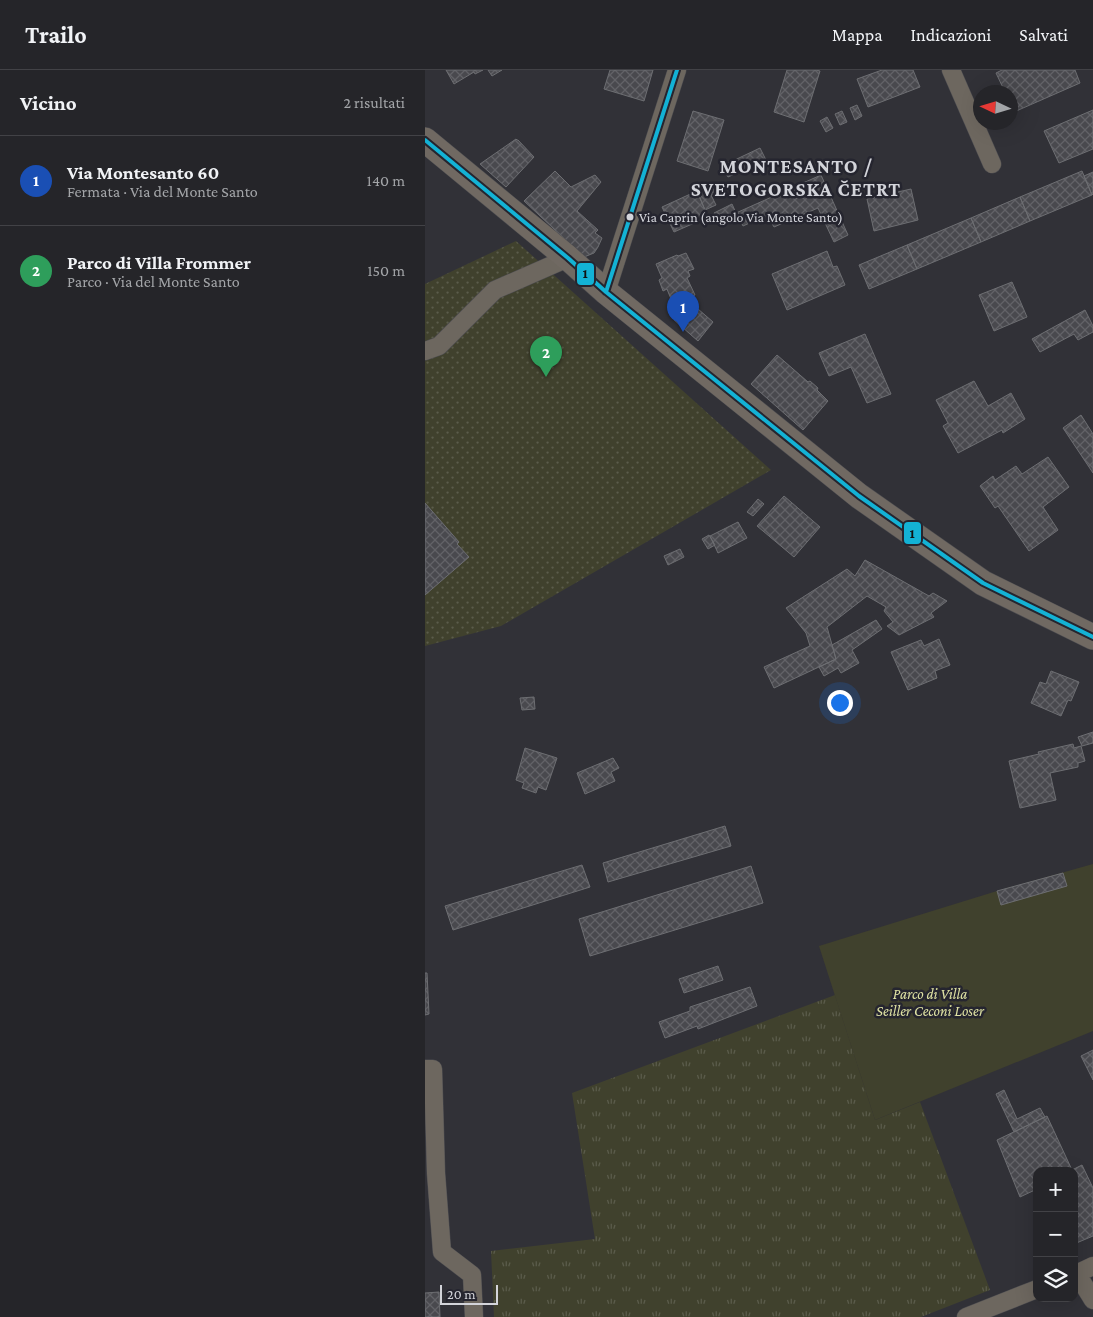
<!DOCTYPE html>
<html lang="it">
<head>
<meta charset="utf-8">
<style>
  body { margin:0; font-family:"Crimson Pro",serif; background:#2d2d31; color:#f1f3f6 }
  .controls { position:absolute; right:15px; bottom:15px; display:grid; overflow:hidden; border-radius:10px; box-shadow:0 5px 20px #0002 }
  .controls button { width:45px; height:45px; display:grid; place-items:center; padding:0; border:0; border-bottom:1px solid #424246; background:#252529; color:#f1f3f6; font:25px sans-serif }
  .compass { position:absolute; left:548px; top:15px; width:45px; height:45px; border-radius:50%; background:#252529; box-shadow:0 5px 20px #0002; rotate:274deg }
  .scale { position:absolute; left:15px; bottom:12px; width:58px; box-sizing:border-box; padding-left:5px; border:2px solid #d3d4da; border-top:0; font-size:14px; line-height:18px; white-space:nowrap; color:#d3d4da; -webkit-text-stroke:4px #25252f; paint-order:stroke }
  .you { position:absolute; left:414px; top:632px; width:18px; height:18px; margin:-12px; border:4px solid #fff; border-radius:50%; background:#1a73e8; box-shadow:0 0 0 8px #1a73e833 }
  .badge { display:grid; place-items:center; width:32px; height:32px; border-radius:50%; background:#0b8043; color:#fff; font-size:16px; font-weight:700 }
  .pin { position:absolute; translate:-50% -41px; filter:drop-shadow(0 1px 2px #0008) }
  .pin::after { content:''; position:absolute; top:26px; width:18px; height:15px; background:inherit; clip-path:polygon(0 0,100% 0,50% 100%) }
  .list { margin:0; padding:0; list-style:none }
  h2 { display:flex; justify-content:space-between; align-items:center; height:65px; margin:0; padding:0 20px; font-size:21px }
  h2 small { font-size:16px; font-weight:400; color:#a3a5a8 }
  .list li { display:grid; grid-template-columns:32px 1fr auto; gap:15px; align-items:center; box-sizing:border-box; height:90px; padding:0 20px; border-top:1px solid #424246 }
  .list b { display:block; font-size:19px; white-space:nowrap }
  .list p { margin:0; font-size:16px; white-space:nowrap; color:#a3a5a8 }
  .list em { font-size:16px; font-style:normal; color:#a3a5a8 }
  .icon { flex:none; width:28px; height:28px; fill:none; stroke:currentColor; stroke-width:2; stroke-linecap:round; stroke-linejoin:round }
  .map { position:relative; flex:none; width:668px; height:1247px; overflow:hidden }
  header { display:flex; align-items:center; gap:30px; box-sizing:border-box; height:70px; padding:0 25px; background:#252529; border-bottom:1px solid #424246 }
  header strong { font-size:24px }
  nav { display:flex; gap:28px; margin-inline-start:auto; font-size:18px }
  main { display:flex }
  aside { flex:1; background:#252529 }
  .map>svg:first-child { display:block }
  .grass { fill:url(#grass-tufts) }
  .park { fill:url(#park-dots) }
  .garden { fill:#40412d }
  .building { fill:url(#building-cross-hatch); stroke:#6d6e72 }
  .lines { fill:none; stroke-linecap:round; stroke-linejoin:round }
  .street-casing { stroke:#4c4c50; stroke-width:19 }
  .secondary-casing { stroke:#4c4c50; stroke-width:26 }
  .street { stroke:#6d675f; stroke-width:18 }
  .secondary { stroke:#706962; stroke-width:25 }
  .bus-1-casing { stroke:#25252f; stroke-width:8 }
  .bus-1 { stroke:#13b2d5; stroke-width:4 }
  .bus-dot { fill:#d3d4da; stroke:#25252f; stroke-width:2 }
  .labels { text-anchor:middle; dominant-baseline:central; stroke-width:5; stroke-linejoin:round; paint-order:stroke }
  .bus-label { font-size:14px; fill:#d3d4da; stroke:#25252f; text-anchor:start }
  .park-label { font-size:15px; font-style:italic; fill:#dfe2a3; stroke:#25252f }
  .district-label { font-size:20px; font-weight:bold; letter-spacing:1px; fill:#d3d4da; stroke:#25252f }
  .line-badge { stroke:#25252f; stroke-width:2 }
  .pale-badge-label { font-size:14px; text-anchor:middle; font-weight:bold; fill:#111 }
</style>
</head>
<body>
<header>
<strong>Trailo</strong>
<nav><a>Mappa</a><a>Indicazioni</a><a>Salvati</a></nav>
</header>
<main>
<aside>
<h2>Vicino<small>2 risultati</small></h2>
<ul class="list">
<li><span class="badge" style="background:#1a4fb4">1</span><div><b>Via Montesanto 60</b><p>Fermata · Via del Monte Santo</p></div><em>140 m</em></li>
<li><span class="badge" style="background:#2e9e5b">2</span><div><b>Parco di Villa Frommer</b><p>Parco · Via del Monte Santo</p></div><em>150 m</em></li>
</ul>
</aside>
<div class="map">
<svg width="668" height="1247" viewBox="0 0 668 1247">
  <defs>
    <pattern id="grass-tufts" width="24" height="20" patternUnits="userSpaceOnUse" patternTransform="scale(1.25)"><rect width="24" height="20" fill="#40412d"/><path d="M3 7l-1-3M5 7V3M7 7l1-3M15 17l-1-3M17 17v-4M19 17l1-3" fill="none" stroke="#5b5c4b"/></pattern>
    <pattern id="park-dots" width="8" height="8" patternUnits="userSpaceOnUse" patternTransform="scale(1.25)"><rect width="8" height="8" fill="#40412d"/><path d="M2 2h.1M6 6h.1" fill="none" stroke="#5b5c4b" stroke-width="1.8" stroke-linecap="round"/></pattern>
    <pattern id="building-cross-hatch" width="8" height="8" patternUnits="userSpaceOnUse" patternTransform="scale(1.25)"><rect width="8" height="8" fill="#49494e"/><path d="M0 0l8 8M0 8l8-8" fill="none" stroke="#626267"/></pattern>
  </defs>
  <rect width="100%" height="100%" fill="#313137"/>
  <path class="grass" d="M410,925l40,125 45,-18 70,188 -69,27h-427l-3,-66 104,-12 -23,-146z"/>
  <path class="park" d="M91,171l255,229 -270,156 -76,20v-362z"/>
  <path class="garden" d="M668,794v167l-218,89 -56,-174 178,-55z"/>
  <path class="building" d="M21,0h37l-8,4 -1,-2 -20,12z
    M63,0h14l-10,6z
    M185,0h43l-9,31 -40,-12z
    M362,0h29l4,1 -16,51 -30,-10z
    M457,0h31l7,17 -52,20 -11,-28z
    M577,0h73l5,13 -66,29 -3,-7v-13h-6l-9,-19z
    M432,35l5,11 -7,4 -5,-12z
    M668,40v39l-34,14 -15,-32z
    M268,41l31,9 -16,51 -31,-10z
    M417,41l5,11 -7,3 -5,-11z
    M402,47l6,11 -7,4 -6,-11z
    M91,69l1,1h1l16,17 -28,30 -26,-23z
    M335,78l6,12 -38,17 -6,-11z
    M130,101l16,16 24,-12 6,7 -24,29 21,19 -3,3 7,5 -4,9 -4,6 -10,4 -60,-56z
    M657,101l10,24 -62,26 -10,-24z
    M668,102v22l-1,1 -8,-19z
    M396,105l27,60 -14,7 -16,-34 -44,19 -7,-12 -24,11 -4,-8 -3,1 -2,-4 -16,7 -4,-9 18,-9 4,9z
    M287,115l3,8 -4,2 5,10 -11,5 -8,-19z
    M486,119l7,31 -44,11 -7,-32z
    M272,121l11,26 -34,15 -12,-25z
    M595,127l10,24 -49,21 -10,-24z
    M546,148l10,24 -64,27 -10,-24z
    M482,175l10,24 -48,20 -10,-24z
    M402,181l6,16 4,-1 8,19 -58,25 -15,-36z
    M261,183l8,16 -6,2 2,5 -3,2 8,17 -22,9 -6,-15 -4,2 -4,-11 3,-2 -6,-14 21,-9 1,1z
    M587,212l15,35 -33,14 -15,-36z
    M265,232l23,20 -15,19 -24,-21z
    M660,240l8,16v6l-15,8 -4,-6 -34,18 -8,-13z
    M440,264l26,60 -24,9 -16,-36 -22,9 -10,-23z
    M352,285l31,27 2,-1 8,7 -1,2 11,11 -25,29 -52,-46z
    M549,311l14,25 23,-13 14,26 -22,14 -1,-3 -44,23 -15,-27 5,-3 -12,-23z
    M656,345l12,19v39l-30,-45z
    M623,387l21,30 -26,20 15,23 -29,21 -31,-45 -3,2 -15,-22 13,-10 2,4 21,-14 6,8z
    M359,426l36,31 -26,30 -37,-31z
    M333,429l6,5 -11,12 -6,-4z
    M0,433l34,39 -2,2 12,13 -44,38z
    M313,452l9,16 -29,15 -8,-17z
    M284,465l6,10 -7,4 -6,-10z
    M255,479l4,8 -16,8 -4,-9z
    M440,490l64,36 4,-3 14,8 -16,12 3,4 -35,18 -12,-9 6,-4 -9,-11 2,-4 -19,-11 -40,31 9,32 -62,29 -10,-21 46,-21 -4,-13 -20,-25 61,-39 8,7z
    M451,550l6,9 -30,21 7,13 -18,10 -3,-5 -14,8 -5,-9 17,-8 -4,-14z
    M514,569l11,26 -15,6 2,7 -29,12 -17,-38 30,-12 3,6z
    M626,601l28,11 -8,19 -3,-1 -7,16 -30,-13 9,-21 6,2z
    M109,627l1,12 -13,1 -2,-12z
    M668,662v11l-11,3 -4,-9z
    M648,674l1,4 7,-2 4,15 -7,2v4l-28,6 6,27 -36,8 -11,-47 30,-7 -1,-2z
    M100,678l32,10 -11,32 -8,-3 -2,6 -14,-5 2,-5 -8,-3z
    M188,688l6,10 -8,4 4,9 -30,13 -8,-21z
    M300,756l6,20 -123,36 -5,-19z
    M157,795l8,22 -137,43 -8,-24z
    M326,796l12,37 -173,53 -11,-37z
    M638,803l4,13 -66,19 -4,-14z
    M293,896l5,14 -39,13 -5,-14z
    M0,903h2l2,41 -4,1z
    M325,917l7,19 -59,23 -1,-3 -32,12 -6,-16 31,-11v-4z
    M668,980v30l-12,-24z
    M579,1020l13,29 23,-11 5,9 -31,15 -18,-38z
    M622,1046l25,54 10,-5 11,23v48l-19,8v-73h-37v18l-17,8 -23,-57z
    M14,1222l1,25h-15v-24z"/>
  <g class="lines">
    <g class="street-casing">
      <path id="street" d="M526,0l41,94
        M181,222l71,-222
        M0,281l14,-5 56,-56 73,-32
        M0,999h8l3,104 6,79 30,23 2,42
        M652,1204l16,26
        M649,1205l19,-9
        M541,1247l71,-28"/>
    </g>
    <g class="secondary-casing">
      <path id="secondary" d="M0,70l143,118 38,34 253,204 124,87 110,54"/>
    </g>
    <use href="#street" class="street"/>
    <use href="#secondary" class="secondary"/>
    <g class="bus-1-casing">
      <path id="bus-1" d="M0,70l143,118 38,34 253,204 124,87 110,54
        M181,222l71,-222"/>
    </g>
    <use href="#bus-1" class="bus-1"/>
  </g>
  <circle class="bus-dot" cx="205" cy="147" r="4.5"/>
  <g class="labels">
    <g class="bus-label">
      <text x="214" y="147">Via Caprin (angolo Via Monte Santo)</text>
    </g>
    <g class="park-label">
      <text x="505" y="924">Parco di Villa<tspan x="505" dy="17">Seiller Ceconi Loser</tspan></text>
    </g>
    <g class="district-label">
      <text x="371" y="96">MONTESANTO /<tspan x="371" dy="23">SVETOGORSKA ČETRT</tspan></text>
    </g>
  </g>
  <g class="line-badge">
    <rect x="151" y="192" width="19" height="24" rx="5" fill="#13b2d5"/>
    <rect x="478" y="451" width="19" height="24" rx="5" fill="#13b2d5"/>
  </g>
  <g class="pale-badge-label">
    <text x="160" y="208">1</text>
    <text x="487" y="468">1</text>
  </g>
</svg>
<div class="controls">
<button>+</button>
<button>−</button>
<button><svg class="icon" aria-label="layers" viewBox="0 0 24 24"><path d="M12 4l9 5-9 5-9-5zM3 14l9 5 9-5"/></svg></button>
</div>
<svg class="compass" viewBox="-18 -18 36 36"><path d="M0-13l5 13h-10z" fill="#e53935"/><path d="M0 13l5-13h-10z" fill="#a3a5a8"/></svg>
<div class="scale">20 m</div>
<div class="you"></div>
<div class="pin badge" style="left:258px;top:262px;background:#1a4fb4">1</div>
<div class="pin badge" style="left:121px;top:307px;background:#2e9e5b">2</div>
</div>
</main>
</body>
</html>
